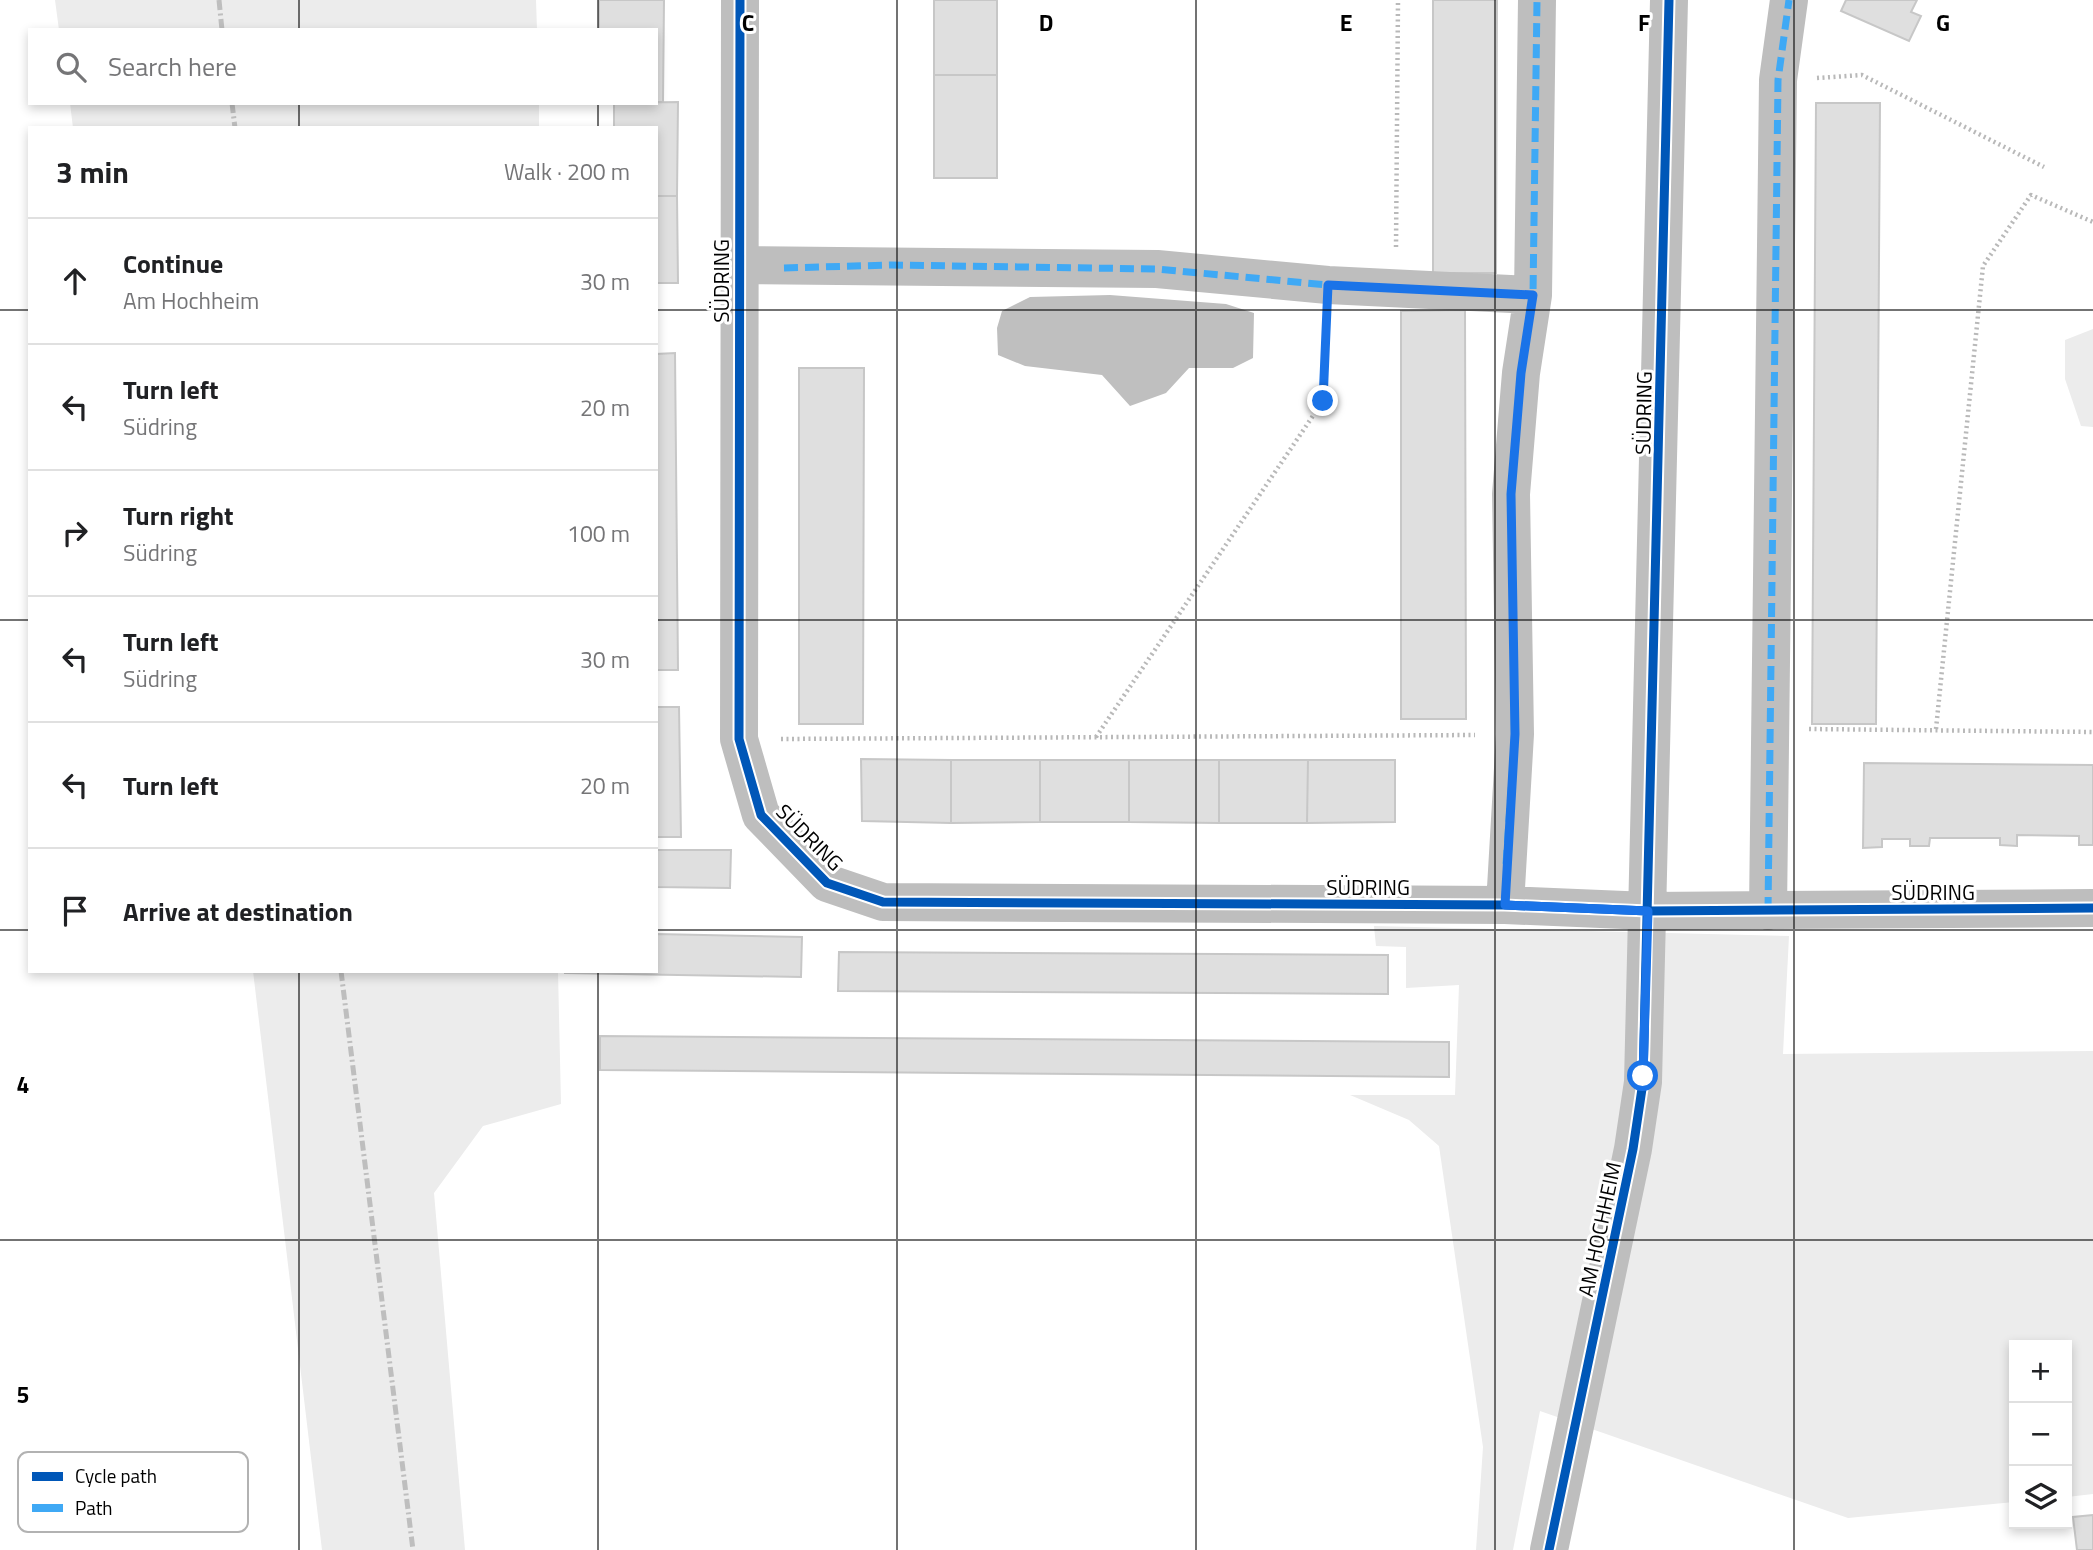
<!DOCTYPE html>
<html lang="en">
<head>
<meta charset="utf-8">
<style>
  body { margin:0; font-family:"Titillium Web",sans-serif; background:#f2f2f2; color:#202124 }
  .controls { position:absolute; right:21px; bottom:21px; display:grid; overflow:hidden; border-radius:0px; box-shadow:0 4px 10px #0003 }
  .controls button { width:63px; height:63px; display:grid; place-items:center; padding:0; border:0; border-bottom:2px solid #e0e0e0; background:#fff; color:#202124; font:35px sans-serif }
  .stop { position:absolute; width:21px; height:21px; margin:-16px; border:5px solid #1a73e8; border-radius:50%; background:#fff }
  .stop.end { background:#1a73e8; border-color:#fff; box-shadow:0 2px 7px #0008 }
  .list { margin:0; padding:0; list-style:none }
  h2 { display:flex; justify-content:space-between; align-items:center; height:91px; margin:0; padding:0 28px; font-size:30px }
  h2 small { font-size:23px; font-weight:400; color:#757577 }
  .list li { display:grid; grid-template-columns:46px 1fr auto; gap:21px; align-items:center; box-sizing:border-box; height:126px; padding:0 28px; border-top:2px solid #e0e0e0 }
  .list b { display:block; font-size:26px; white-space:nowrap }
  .list p { margin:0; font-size:23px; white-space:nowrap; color:#757577 }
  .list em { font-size:23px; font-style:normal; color:#757577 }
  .icon { flex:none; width:38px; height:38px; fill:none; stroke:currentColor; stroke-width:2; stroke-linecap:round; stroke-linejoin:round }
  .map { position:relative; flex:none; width:2093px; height:1550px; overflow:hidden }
  .search { position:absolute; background:#fff; box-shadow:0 4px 10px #0003; left:28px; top:28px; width:630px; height:77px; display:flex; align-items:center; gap:18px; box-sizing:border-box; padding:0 24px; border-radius:0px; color:#757577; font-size:26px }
  .panel { position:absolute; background:#fff; box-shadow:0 4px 10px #0003; left:28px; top:126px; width:630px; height:847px; border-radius:0px }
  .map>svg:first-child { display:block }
  .green { fill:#ececec }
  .water { fill:#bfbfbf }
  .building { fill:#dfdfdf; stroke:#c7c7c7; stroke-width:2 }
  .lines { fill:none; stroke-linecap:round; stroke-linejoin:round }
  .path { stroke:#b9b9b9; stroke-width:4.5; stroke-dasharray:2 3.5; stroke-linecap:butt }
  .minor { stroke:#bebebe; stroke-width:38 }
  .rail { stroke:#bebebe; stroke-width:5; stroke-dasharray:10 3.5 2 3.5; stroke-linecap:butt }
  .quiet { stroke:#3fa9f5; stroke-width:7; stroke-dasharray:14 7; stroke-linecap:butt }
  .cycleway-casing { stroke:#fff; stroke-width:13 }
  .cycleway { stroke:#0057b8; stroke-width:9 }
  .route { stroke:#1a73e8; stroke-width:9 }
  .grid { fill:none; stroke:#000; stroke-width:2; stroke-opacity:0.55 }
  .labels { text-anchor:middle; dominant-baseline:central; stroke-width:6; stroke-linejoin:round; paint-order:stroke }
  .street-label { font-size:21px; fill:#000; stroke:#fff }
  .key { fill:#fff; stroke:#b2b2b2; stroke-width:2 }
  .key-label { font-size:19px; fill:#000 }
  .grid-label { font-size:23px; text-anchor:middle; font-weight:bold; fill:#000; stroke:#fff; stroke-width:6; stroke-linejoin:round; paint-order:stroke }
</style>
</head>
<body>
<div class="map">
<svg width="2093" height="1550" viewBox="0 0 2093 1550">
  <rect width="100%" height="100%" fill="#fff"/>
  <path class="green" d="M55,0h481l1,30h-478z
    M70,103h469v25h-466z
    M2093,329v98l-12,-1 -16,-47v-39z
    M1374,926l415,10 -6,118 310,-3v443l-26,3v-152h-53v157l-166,16 -308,-107 -27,139h-37l7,-103 -44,-301 -30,-26 -59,-25h105l4,-110 -53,3v-41l-30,-1z
    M253,971h305l3,133 -78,22 -49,67 31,357h-143z"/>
  <path class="water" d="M1110,295l116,9 28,9 -1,45 -20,10h-44l-23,25 -36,13 -28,-31 -77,-9 -27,-11 -1,-27 5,-17 28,-14z"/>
  <path class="building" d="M599,0h65l-1,102h-7v-72h-57z
    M934,0h63v75h-63z
    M1433,0h64l-1,273h-63z
    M1846,0h71l-6,12 10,4 -12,25 -68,-30z
    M934,75h63v103h-63z
    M678,102l-1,94h-21v-68h-42v-25z
    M1816,103h64l-4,621h-64z
    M656,196h21l1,87h-22z
    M1465,310l1,409h-65v-408z
    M675,353l3,317h-22v-316z
    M799,368h65l-1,356h-64z
    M656,707h23l2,130h-25z
    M861,759l90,1v63l-89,-2z
    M951,760h89v62l-89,1z
    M1040,760h89v62h-89z
    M1129,760h90v63l-90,-1z
    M1219,760h89l-1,63h-88z
    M1308,760h87v62l-88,1z
    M1864,763l229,2v80h-14v-9l-62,-1v11l-17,-1v-7h-70l-1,8h-19v-7h-28v8l-19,1z
    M656,850h75l-1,38 -74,-1z
    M656,934l146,3 -1,40 -237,-4 92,-2z
    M839,952l549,3v39l-550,-3z
    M600,1036l849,6v35l-849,-7z
    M2093,1515v35h-16l-4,-33z"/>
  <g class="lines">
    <path class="path" d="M1817,78l45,-3 182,92
      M1396,247l2,-247
      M1809,729l284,3
      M1936,729l47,-463 48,-71 62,27
      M1096,737l227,-336 3,-77
      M781,739l694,-4"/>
    <path class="minor" d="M740,0l-1,739 22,76 66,68 56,19 622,3 143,6 445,-3
      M738,265l419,4 171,16 205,10 4,-295
      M1505,905l10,-171 -4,-240 10,-121 12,-78
      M1768,911l10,-831 11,-80
      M1549,1550l84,-401 10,-67 26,-1082"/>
    <path class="rail" d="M219,0l3,30
      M232,103l3,25
      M341,971l72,579"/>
    <path class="quiet" d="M784,268l107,-3 266,4 171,16 205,10 4,-295
      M1506,864l9,-130 -4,-240 10,-121 12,-78
      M1768,911l10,-831 11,-80"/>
    <g class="cycleway-casing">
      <path id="cycleway" d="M740,0l-1,739 22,76 66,68 56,19 622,3 143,6 445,-3
        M1549,1550l84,-401 10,-67 26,-1082"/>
    </g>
    <use href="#cycleway" class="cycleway"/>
  </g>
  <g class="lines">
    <path class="route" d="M1323,401l5,-116 205,10 -12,78 -10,121 4,240 -10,171 143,6 -5,165"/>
  </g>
  <path class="grid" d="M299,0v30M598,0v30M897,0v1550M1196,0v1550M1495,0v1550M1794,0v1550M299,103v25M598,103v25M0,310h30M656,310h1437M0,620h30M656,620h1437M0,930h30M656,930h1437M299,971v579M598,971v579M0,1240h2093"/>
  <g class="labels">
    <g class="street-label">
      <text transform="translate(721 281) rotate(-90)">SÜDRING</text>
      <text transform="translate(1643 413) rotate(-89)">SÜDRING</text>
      <text transform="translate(810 837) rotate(45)">SÜDRING</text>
      <text x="1368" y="887">SÜDRING</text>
      <text x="1933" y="892">SÜDRING</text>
      <text transform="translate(1599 1229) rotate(-78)">AM HOCHHEIM</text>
    </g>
  </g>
  <rect x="18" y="1452" width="230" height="80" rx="10" class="key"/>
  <rect x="32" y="1472" width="31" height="9" fill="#0057b8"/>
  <rect x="32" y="1504" width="31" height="8" fill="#3fa9f5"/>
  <g class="key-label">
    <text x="75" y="1483">Cycle path</text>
    <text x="75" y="1515">Path</text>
  </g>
  <g class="grid-label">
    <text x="748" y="31">C</text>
    <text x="1046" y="31">D</text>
    <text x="1346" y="31">E</text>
    <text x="1644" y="31">F</text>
    <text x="1943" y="31">G</text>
    <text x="23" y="1093">4</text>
    <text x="23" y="1403">5</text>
  </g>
</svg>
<div class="controls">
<button>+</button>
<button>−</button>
<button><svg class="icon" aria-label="layers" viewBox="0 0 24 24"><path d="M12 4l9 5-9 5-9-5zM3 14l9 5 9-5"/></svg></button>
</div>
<div class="stop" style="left:1643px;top:1076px"></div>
<div class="stop end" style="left:1323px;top:401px"></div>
<div class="search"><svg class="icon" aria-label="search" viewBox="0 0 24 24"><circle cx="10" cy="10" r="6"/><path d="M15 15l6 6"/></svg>Search here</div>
<section class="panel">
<h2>3 min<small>Walk · 200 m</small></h2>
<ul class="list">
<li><svg class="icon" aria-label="ahead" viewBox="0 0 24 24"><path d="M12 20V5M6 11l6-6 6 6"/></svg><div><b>Continue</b><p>Am Hochheim</p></div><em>30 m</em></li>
<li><svg class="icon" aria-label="left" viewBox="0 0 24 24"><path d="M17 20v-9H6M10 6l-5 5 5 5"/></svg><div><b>Turn left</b><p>Südring</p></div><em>20 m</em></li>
<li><svg class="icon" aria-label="right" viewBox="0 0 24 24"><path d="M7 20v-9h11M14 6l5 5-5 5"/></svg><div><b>Turn right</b><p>Südring</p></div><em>100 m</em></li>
<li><svg class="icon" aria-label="left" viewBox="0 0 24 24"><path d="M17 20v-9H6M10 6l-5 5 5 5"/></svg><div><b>Turn left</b><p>Südring</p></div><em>30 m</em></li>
<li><svg class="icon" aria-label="left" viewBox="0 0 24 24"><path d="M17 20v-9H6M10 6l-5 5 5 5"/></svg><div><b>Turn left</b></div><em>20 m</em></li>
<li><svg class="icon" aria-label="arrive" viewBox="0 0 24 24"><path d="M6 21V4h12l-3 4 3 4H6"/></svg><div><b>Arrive at destination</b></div></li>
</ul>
</section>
</div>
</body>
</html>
